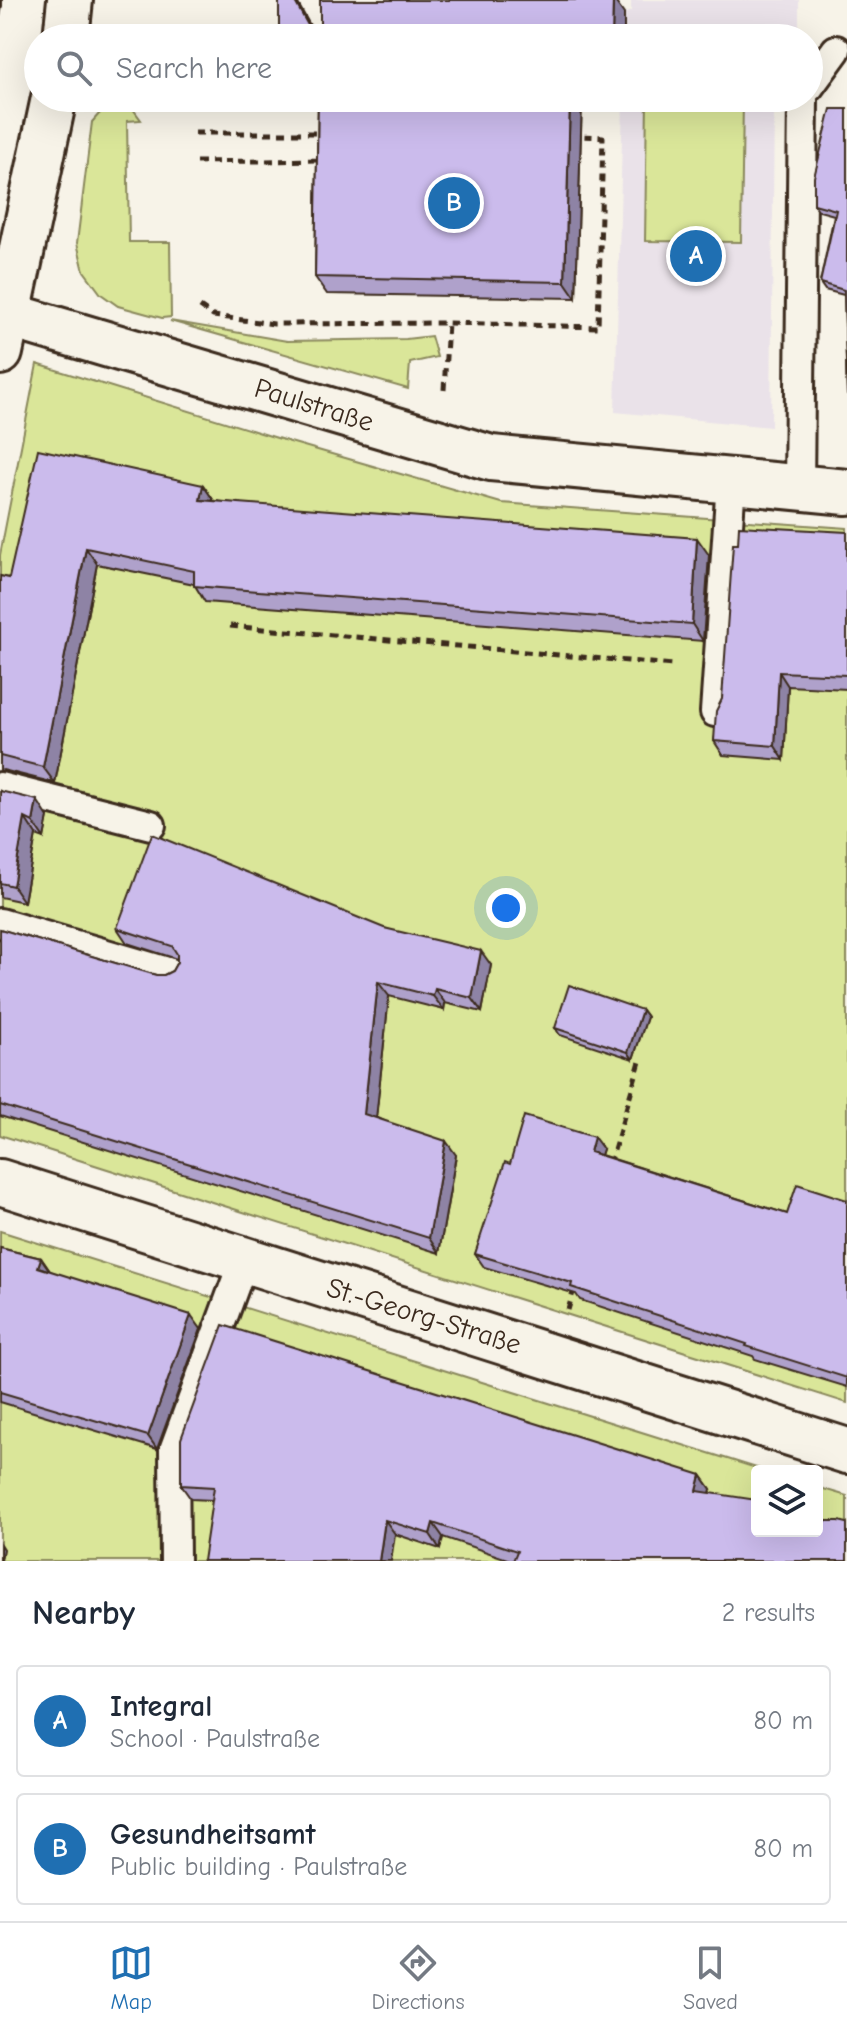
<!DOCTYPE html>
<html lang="en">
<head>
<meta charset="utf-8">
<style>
  body { margin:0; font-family:"Comic Neue",sans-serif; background:#f6f6f7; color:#1f2937 }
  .controls { position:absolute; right:24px; bottom:24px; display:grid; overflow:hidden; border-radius:8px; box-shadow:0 8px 32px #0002 }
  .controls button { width:72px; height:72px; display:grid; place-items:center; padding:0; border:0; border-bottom:2px solid #e0e1e3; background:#fff; color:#1f2937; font:40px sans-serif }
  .you { position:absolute; left:506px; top:908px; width:28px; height:28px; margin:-20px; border:6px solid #fff; border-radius:50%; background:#1a73e8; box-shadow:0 0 0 12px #1a73e833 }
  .badge { display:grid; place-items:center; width:52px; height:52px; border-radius:50%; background:#1f6fb2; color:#fff; font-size:26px; font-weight:700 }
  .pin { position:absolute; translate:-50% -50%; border:4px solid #fff; box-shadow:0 2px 8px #0006 }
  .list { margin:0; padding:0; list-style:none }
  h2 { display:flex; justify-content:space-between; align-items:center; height:104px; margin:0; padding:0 32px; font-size:34px }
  h2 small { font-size:26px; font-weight:400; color:#747a83 }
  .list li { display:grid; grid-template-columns:52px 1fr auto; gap:24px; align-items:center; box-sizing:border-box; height:112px; margin:0 16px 16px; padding:0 16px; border:2px solid #e0e1e3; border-radius:8px }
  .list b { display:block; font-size:30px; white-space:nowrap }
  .list p { margin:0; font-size:26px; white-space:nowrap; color:#747a83 }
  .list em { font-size:26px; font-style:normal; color:#747a83 }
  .icon { flex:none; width:44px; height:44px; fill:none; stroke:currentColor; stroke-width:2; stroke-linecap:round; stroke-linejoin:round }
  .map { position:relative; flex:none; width:847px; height:1561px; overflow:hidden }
  .search { position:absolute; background:#fff; box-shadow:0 8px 32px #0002; left:24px; right:24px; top:24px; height:88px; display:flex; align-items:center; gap:20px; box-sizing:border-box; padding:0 28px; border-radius:44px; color:#747a83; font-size:30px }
  .sheet { height:360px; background:#fff }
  nav { display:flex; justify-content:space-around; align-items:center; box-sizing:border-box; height:112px; border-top:2px solid #e0e1e3; background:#fff; font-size:22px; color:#747a83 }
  nav a { display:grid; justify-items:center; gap:4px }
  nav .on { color:#1f6fb2 }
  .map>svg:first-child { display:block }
  .built { fill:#eae2e9 }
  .green { fill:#dae699; stroke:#8a885c; stroke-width:2 }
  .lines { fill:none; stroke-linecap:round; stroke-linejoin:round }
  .lane-casing { stroke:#3b2a1e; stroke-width:34 }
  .street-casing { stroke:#3b2a1e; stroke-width:50 }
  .path { stroke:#3b2a1e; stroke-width:5; stroke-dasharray:8 6; stroke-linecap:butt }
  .lane { stroke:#f7f3e8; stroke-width:28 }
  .street { stroke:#f7f3e8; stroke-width:44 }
  .wall { fill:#afa1cb; stroke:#3b2a1e; stroke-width:2 }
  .shaded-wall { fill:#8e83a5; stroke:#3b2a1e; stroke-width:2 }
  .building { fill:#cbbbec; stroke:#3b2a1e; stroke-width:2 }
  .labels { text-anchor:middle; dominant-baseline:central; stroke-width:7; stroke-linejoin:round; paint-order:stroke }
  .street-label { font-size:28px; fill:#3b2a1e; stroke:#f7f3e8 }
</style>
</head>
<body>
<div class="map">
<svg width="847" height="1561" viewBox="0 0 847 1561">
  <rect width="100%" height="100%" fill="#f7f3e8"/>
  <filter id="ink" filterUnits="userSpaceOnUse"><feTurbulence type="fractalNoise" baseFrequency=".0125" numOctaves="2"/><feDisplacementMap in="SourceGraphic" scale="16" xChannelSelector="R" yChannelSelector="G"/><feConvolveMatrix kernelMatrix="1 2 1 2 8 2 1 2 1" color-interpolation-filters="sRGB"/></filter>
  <g filter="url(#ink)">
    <path class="built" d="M631,0h168v34h-24v4h-151v-24l7,-3z
      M623,98h151l-3,329 -156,-15z"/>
    <path class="green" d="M113,98h12l16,22 -14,1 2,121h41l1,75 -9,1 -44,-12 -17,-12 -17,-23 -7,-28 15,-121z
      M647,98h96l-2,144 -96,-1z
      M170,321l117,20 119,-2 25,-3 6,21 -27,6 -2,26z
      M37,364l253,78 211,61 346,25v875l-847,-268v-580z
      M0,1231l766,240h-9v60h60v-44l30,9v65h-847z"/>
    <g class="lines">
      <g class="lane-casing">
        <path id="lane" d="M809,87l27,-37
          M799,488l4,-390
          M715,712l16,-230
          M0,787l151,38
          M0,923l171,50
          M175,1561l-1,-111 70,-190"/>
      </g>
      <g class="street-casing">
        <path id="street" d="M66,38l4,-38
          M8,315l483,143 356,34
          M0,352l54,-254
          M0,1182l847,269"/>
      </g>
      <path class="path" d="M195,133h127
        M196,162l128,-2
        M200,307l13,9 61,8 174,-1 150,4 5,-190 -27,-1
        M444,390l4,-67
        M230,626l443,39
        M610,1164l31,-106
        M568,1310l6,-21"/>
      <use href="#lane" class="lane"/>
      <use href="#street" class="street"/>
    </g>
    <path class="wall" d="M318,98h305v2l-41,-2 -6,200 -249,-4 -12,-17z
      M847,109v287l-3,-101 -19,-5 -5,-7 14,-68 -15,-4 -5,-7z
      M203,485l11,16 495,54 -6,86 -498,-39 -11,-18 -97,-20 -42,219 -52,-13 -3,1v-195l9,2z
      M847,532v157l-59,-3 -4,74 -61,-5 -9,-14 8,-42 16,-155z
      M0,791l48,26 -4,21 -8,-3 -12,67 -24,-5z
      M117,928h267l107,37 -9,47 -37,-9 -1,7 -55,-14 -13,121 80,38 -17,98 -439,-137v-187l156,46h8l8,-4 5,-9v-3l-50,-16z
      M642,1010l5,7 -14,42 -73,-24 -5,-7z
      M603,1149l-2,6 186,59 60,-14v187l-92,-28 -2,-3 -173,-56 -4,-6 -92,-27 -9,-13 35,-90z
      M0,1248l41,10 9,13 151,58 -44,120 -157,-47z
      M701,1475l10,14 -198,72 -70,-24 -3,12 -45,-15 -183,-34 -21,-1 -10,-14z"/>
    <path class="shaded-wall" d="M0,0h2v6l-2,11z
      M294,0h2l21,38h-2z
      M613,0h1l10,14v24h-12z
      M570,98h12l-6,200 -11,-16z
      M203,485l11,16 -14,-1z
      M697,538l12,17 -6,86 -11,-17z
      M86,548l11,16 -42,219 -12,-16z
      M779,672l9,14 -4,74 -9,-14z
      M37,800l11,17 -4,21 -11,-16z
      M25,818l11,17 -12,67 -11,-16z
      M481,951l10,14 -9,47 -10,-14z
      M378,982l11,14 -14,132 -11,-14z
      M435,989l10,14 -1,7 -11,-14z
      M642,1010l5,7 -14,42 -5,-7z
      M594,1137l9,12 -5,15 -8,-12z
      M446,1141l10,14 -17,98 -10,-15z
      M41,1258l9,13 -12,-4z
      M191,1315l10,14 -44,120 -9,-13z
      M701,1475l10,14 -4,16 -10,-14z
      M385,1520l10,14 -4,27h-12z
      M433,1523l10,14 -3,12 -10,-15z
      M0,1544l3,5 -2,12h-1z"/>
    <path class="building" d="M279,0h15l21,38h-36z
      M320,0h293l-1,38h-292z
      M318,98h252l-5,184 -250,-5z
      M831,109h16v285l-3,-104 -24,-7 16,-73 -22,-6v-27z
      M38,449l165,36 -3,15 497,38 -5,86 -498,-38v-15l-108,-23 -43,219 -43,-11v-180l9,2z
      M739,526l108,6v143l-68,-3 -4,74 -61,-5 2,-30 6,-12 11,-155h5z
      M0,791l37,9 -4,22 -8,-4 -12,68 -13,-3z
      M152,834l232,94 97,23 -9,47 -37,-9 -2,7 -55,-14 -14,132 82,27 -17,97 -429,-133v-176l156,46h8l8,-4 5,-9v-8l-5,-8 -55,-18z
      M569,985l73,25 -14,42 -73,-24z
      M524,1116l70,21 -4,15 197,62 10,-30 50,16v178l-101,-32 1,-2 -176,-57 1,-4 -97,-29 30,-92 5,2z
      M0,1248l41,10 -3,9 153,48 -43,121 -148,-44z
      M223,1325l478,150 -4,16 60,9v31h60v-10h22l8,2v38h-334l4,-10 -84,-28 -3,11 -45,-14 -6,41h-176l11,-74 -33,-2v-46z"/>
  </g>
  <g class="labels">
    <g class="street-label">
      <text transform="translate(314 405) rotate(17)">Paulstraße</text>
      <text transform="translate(424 1316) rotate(17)">St.-Georg-Straße</text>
    </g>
  </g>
</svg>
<div class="controls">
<button><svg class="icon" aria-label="layers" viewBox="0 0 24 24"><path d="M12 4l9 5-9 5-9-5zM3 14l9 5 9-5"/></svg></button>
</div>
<div class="you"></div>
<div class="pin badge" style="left:696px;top:256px">A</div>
<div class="pin badge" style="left:454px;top:203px">B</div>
<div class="search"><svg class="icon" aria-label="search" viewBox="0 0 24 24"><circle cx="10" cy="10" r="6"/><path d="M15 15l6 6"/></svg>Search here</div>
</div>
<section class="sheet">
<h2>Nearby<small>2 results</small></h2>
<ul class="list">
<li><span class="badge">A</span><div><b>Integral</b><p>School · Paulstraße</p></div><em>80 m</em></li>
<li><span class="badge">B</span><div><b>Gesundheitsamt</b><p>Public building · Paulstraße</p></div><em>80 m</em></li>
</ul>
</section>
<nav>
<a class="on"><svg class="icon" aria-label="map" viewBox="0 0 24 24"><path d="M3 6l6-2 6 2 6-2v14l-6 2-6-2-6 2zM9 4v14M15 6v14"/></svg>Map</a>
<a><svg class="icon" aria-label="directions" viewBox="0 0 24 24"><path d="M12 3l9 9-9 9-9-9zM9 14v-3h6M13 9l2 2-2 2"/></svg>Directions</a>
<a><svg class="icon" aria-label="saved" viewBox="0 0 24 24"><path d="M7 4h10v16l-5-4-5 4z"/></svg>Saved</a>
</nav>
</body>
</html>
